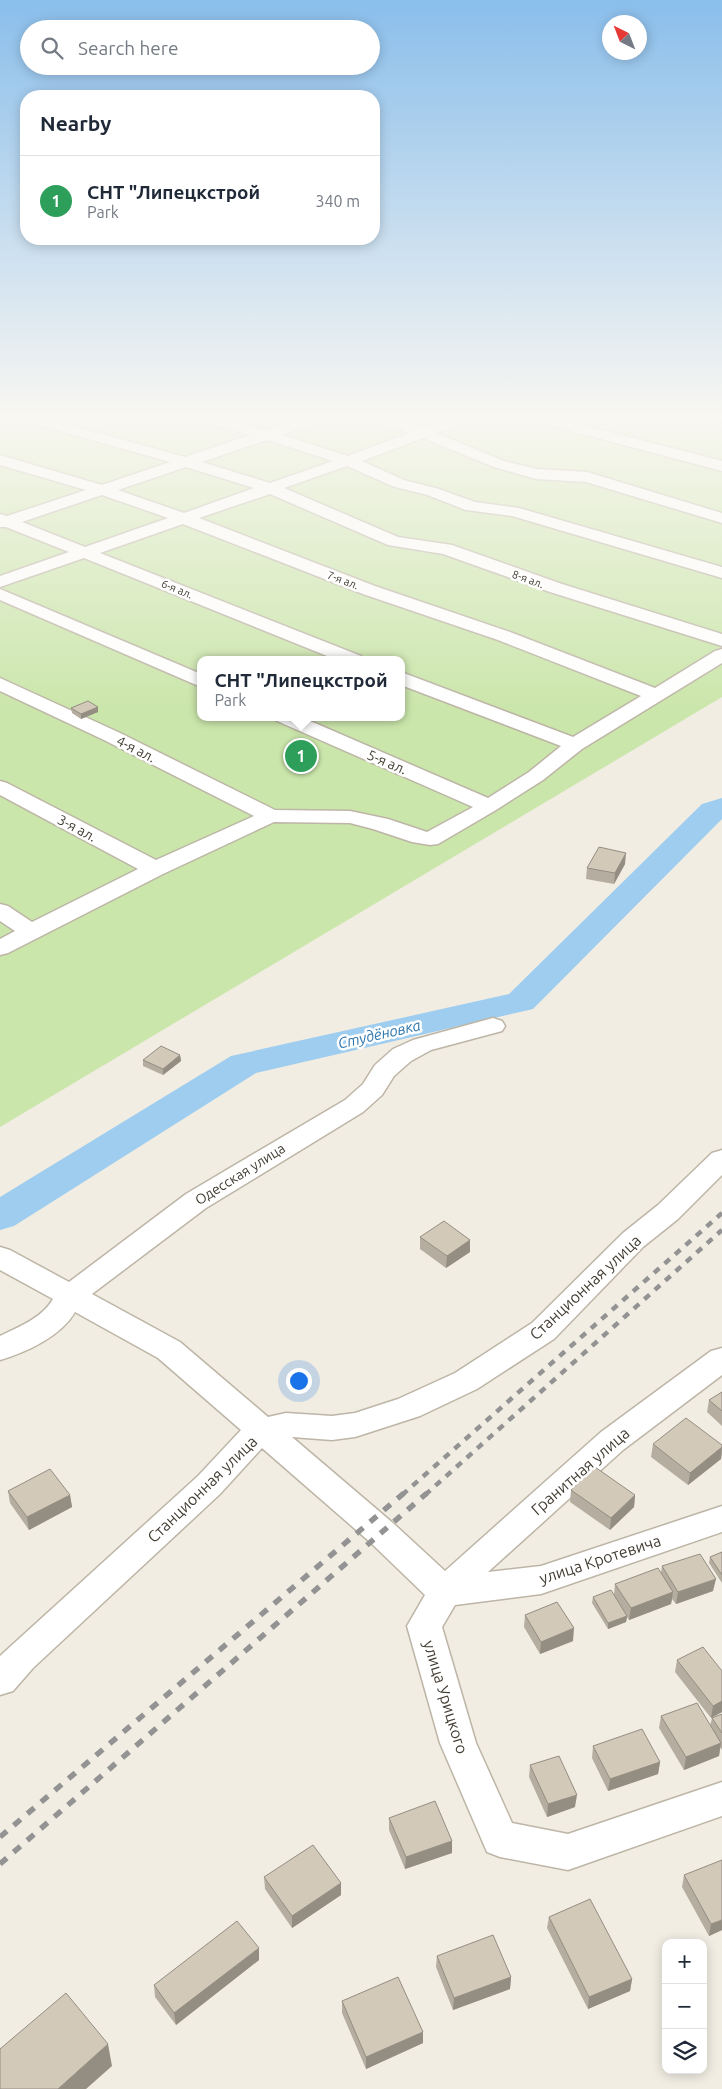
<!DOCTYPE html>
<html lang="en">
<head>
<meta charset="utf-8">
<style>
  body { margin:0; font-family:Ubuntu,sans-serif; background:#f6f6f7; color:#1f2937 }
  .controls { position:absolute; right:15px; bottom:15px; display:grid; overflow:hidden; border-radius:10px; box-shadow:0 2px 12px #0003 }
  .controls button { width:45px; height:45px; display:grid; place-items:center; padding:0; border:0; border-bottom:1px solid #e0e1e3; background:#fff; color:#1f2937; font:25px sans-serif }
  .compass { position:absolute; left:602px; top:15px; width:45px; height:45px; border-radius:50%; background:#fff; box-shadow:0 2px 12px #0003; rotate:318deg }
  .you { position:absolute; left:298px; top:1380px; width:18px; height:18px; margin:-12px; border:4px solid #fff; border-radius:50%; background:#1a73e8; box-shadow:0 0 0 8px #1a73e833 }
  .badge { display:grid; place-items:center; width:32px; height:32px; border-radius:50%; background:#f83813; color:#fff; font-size:16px; font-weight:700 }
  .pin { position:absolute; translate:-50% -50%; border:2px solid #fff; box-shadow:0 1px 5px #0006 }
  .popup { position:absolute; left:197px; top:656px; width:208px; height:65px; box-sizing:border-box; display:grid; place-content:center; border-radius:10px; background:#fff; filter:drop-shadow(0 1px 4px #0005); font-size:16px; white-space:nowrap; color:#747a83 }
  .popup b { font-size:19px; color:#1f2937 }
  .popup::after { content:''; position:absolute; left:50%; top:100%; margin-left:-10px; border:10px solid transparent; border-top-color:#fff }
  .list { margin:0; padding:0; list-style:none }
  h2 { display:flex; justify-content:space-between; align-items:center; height:65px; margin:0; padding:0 20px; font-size:21px }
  h2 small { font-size:16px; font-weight:400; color:#747a83 }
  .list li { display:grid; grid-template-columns:32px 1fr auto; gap:15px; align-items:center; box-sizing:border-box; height:90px; padding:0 20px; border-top:1px solid #e0e1e3 }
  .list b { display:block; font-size:19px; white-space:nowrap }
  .list p { margin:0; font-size:16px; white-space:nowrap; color:#747a83 }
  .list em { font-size:16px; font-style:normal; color:#747a83 }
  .icon { flex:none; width:28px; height:28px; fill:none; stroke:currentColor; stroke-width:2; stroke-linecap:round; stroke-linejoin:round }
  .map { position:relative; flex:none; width:722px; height:2089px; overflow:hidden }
  .search { position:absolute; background:#fff; box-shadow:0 2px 12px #0003; left:20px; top:20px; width:360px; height:55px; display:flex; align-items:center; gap:12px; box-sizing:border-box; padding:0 18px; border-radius:28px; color:#747a83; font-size:19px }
  .panel { position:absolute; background:#fff; box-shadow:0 2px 12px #0003; left:20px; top:90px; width:360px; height:155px; border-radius:20px }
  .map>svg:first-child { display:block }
  .green { fill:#cbe6ab; fill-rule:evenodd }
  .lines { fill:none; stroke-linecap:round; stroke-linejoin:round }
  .river { fill:#9ecdef; fill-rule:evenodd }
  .minor-casing { stroke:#bdb5a6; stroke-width:3 }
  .minor { fill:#fff; fill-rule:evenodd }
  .rail-far1 { stroke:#939393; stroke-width:4.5; stroke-dasharray:7 7; stroke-linecap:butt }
  .rail { stroke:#939393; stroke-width:5.5; stroke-dasharray:9 9; stroke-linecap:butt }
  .wall { fill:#b5ad9f }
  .shaded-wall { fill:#948d82 }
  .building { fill:#d3c9b9; stroke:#948d82 }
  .labels { text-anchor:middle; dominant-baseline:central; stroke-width:5; stroke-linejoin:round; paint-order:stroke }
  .far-street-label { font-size:11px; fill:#433d33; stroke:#fff }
  .street-label { font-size:14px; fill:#433d33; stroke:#fff }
  .water-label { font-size:15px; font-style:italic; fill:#2e76ad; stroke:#fff }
  .near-street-label { font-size:16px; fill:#433d33; stroke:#fff }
</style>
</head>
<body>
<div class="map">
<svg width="722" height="2089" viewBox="0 0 722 2089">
  <rect width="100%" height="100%" fill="#f1ede3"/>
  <path class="green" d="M0,416h722v281l-722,430zM201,660h200v57h-200z"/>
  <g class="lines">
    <path class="river" d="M722,798v21l-189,190 -277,64 -242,153 -14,4v-33l231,-141 278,-62 193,-190z"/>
    <g class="minor-casing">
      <path id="minor" d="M15,416h22l148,41 65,-22 -61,-16 -2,-3h23l56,14 43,-14h21l-2,3 -46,16 66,21 61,-23 -42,-14 -2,-3h21l37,12 32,-12h20l-2,3 -37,14 68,28 33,8 50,3 135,41v10l-136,-41 -50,-3 -42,-12 -71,-29 -61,23 42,19 35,9 36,13 44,6 203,59v11l-210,-62 -46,-6 -39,-15 -35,-9 -45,-20 -63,22 114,49 54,8 110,39 160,50v12l-172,-54 -107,-38 -55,-9 -118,-51 -71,24 176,68 135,46 145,56 60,-37 7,-2v14l-140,86 -39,31 -47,30 -58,34 -8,1 -18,-3 -39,-13 -23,-6 -76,-1 -111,52 -155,79 -8,2v-16l15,-8 -15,-10v-17l8,2 24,16 106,-53 -138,-74v-14l7,2 149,77 98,-44 -150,-76 -104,-49v-13l118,54 157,78 75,1 38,8 39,13 46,-25 -196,-86 -3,-4h27l187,81 41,-26 32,-26 -160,-61v-13l172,65 68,-41 -143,-56 -135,-46 -180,-70 -83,29 261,103 2,4h-26l-253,-102 -84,29v-11l69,-24 -63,-25h-6v-13l7,2 79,-26 -86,-25v-10l102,30 68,-23 -153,-43zM267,440l66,21 -63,22 -68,-21zM186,467l68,21 -70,25 -66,-23zM102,495l66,23 -83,29 -63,-25z
        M524,416h23l175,45v10l-196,-52z
        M708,416h14v6l-12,-3z
        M0,589l201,85v13l-201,-87z
        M493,1018l9,3 3,5 -3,5 -71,19 -20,11 -17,15 -12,19 -19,17 -157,96 -114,86 88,48 88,75 18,-4 46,3 23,-3 43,-14 57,-26 77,-50 91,-90 35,-28 54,-52 10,-3v25l-44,44 -35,28 -89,92 -77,50 -57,27 -65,21 -23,3 -40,-3 102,87 51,47 156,-139 110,-81 11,-3v27l-99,75 -135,122 53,-6 181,-60v26l-181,62 -86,11 -13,22 34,116 36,80 56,11 154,-52v34l-154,54 -68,-13 -13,-5 -47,-109 -33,-117 18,-31 -55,-53 -108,-94 -42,46 -187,174 -20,23 -13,4v-39l198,-180 43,-46 -83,-72 -83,-46c-14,24 -48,40 -75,48v-24c19,-9 42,-18 53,-37l-53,-29v-23l10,3 59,32 117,-88 159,-94 18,-16 12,-19 18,-16 20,-9z"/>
    </g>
    <use href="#minor" class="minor"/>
    <path class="rail-far1" d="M402,1495l320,-282
      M425,1495l297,-265"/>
    <path class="rail" d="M0,1837l404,-344
      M0,1864l427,-371"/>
  </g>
  <path class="wall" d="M71,708l27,4 -17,7 -9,-6z
    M625,864l-11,20 -28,-5 1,-11z
    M180,1055l1,6 -18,14 -20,-9v-6z
    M420,1237l50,3v12l-24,16 -26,-19z
    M722,1392v34l-15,-14 2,-12z
    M653,1444l69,1v8l-1,6 -33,26 -37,-28z
    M571,1490l64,5 -1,12 -24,23 -40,-28z
    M8,1491l62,4 2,12 -43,23 -19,-27z
    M722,1552v31l-13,-20 1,-6z
    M662,1566l51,25 -37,13 -4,-5 -1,5 -42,16 -2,-3 -1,5 -18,7 -16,-26 1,-6 21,-2 1,-11 46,-11z
    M525,1615l48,26 -33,13 -16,-27z
    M677,1660l45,11v41l-11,6 -36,-46z
    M722,1714v36l-2,-3 -1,9 -35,14 -25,-42 2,-12 49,10 2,-8z
    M593,1746l67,16 -2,12 -50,17 -16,-33z
    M530,1765l45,42 -28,10 -18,-40z
    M389,1818l63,23v12l-47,16 -16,-39z
    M684,1875l38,55 -13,6 -27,-49z
    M264,1877l77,6v12l-49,33 -27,-39z
    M549,1917l83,62 -2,12 -42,18 -41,-81z
    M437,1956l74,21 -1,12 -57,21 -17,-43z
    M259,1960l-83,65 -21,-28 -1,-12z
    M342,2001l81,31v11l-57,26 -24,-56z"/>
  <path class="shaded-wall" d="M98,707v5l-17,7v-5z
    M626,853l-1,11 -11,20 1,-11z
    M180,1055l1,6 -18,14v-6z
    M470,1240v12l-24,16 1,-12z
    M722,1447l-1,12 -33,26 2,-12z
    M70,1495l2,12 -43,23 -2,-13z
    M635,1495l-1,12 -24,23 1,-12z
    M716,1579l-3,12 -37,13 2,-12z
    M673,1592l-2,12 -42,16 2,-12z
    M627,1616l-1,6 -18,7v-6z
    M574,1628l-1,13 -33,13 1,-12z
    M722,1701v11l-11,6 2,-12z
    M721,1743l-2,13 -35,14 2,-13z
    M660,1762l-2,12 -50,17 2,-12z
    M577,1795l-2,12 -28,10 1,-13z
    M452,1841v12l-47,16 1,-12z
    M341,1883v12l-49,33v-12z
    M722,1920v10l-13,6 2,-12z
    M259,1948v12l-83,65 -2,-12z
    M511,1977l-1,12 -57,21 1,-12z
    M632,1979l-2,12 -42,18 1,-12z
    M423,2032v11l-57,26v-12z
    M108,2044l4,22 -26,23h-28z"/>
  <path class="building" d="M88,701l10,6 -17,7 -10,-6z
    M599,847l27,6 -11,20 -28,-5z
    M161,1046l19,9 -17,14 -20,-9z
    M444,1221l26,19 -23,16 -27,-19z
    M722,1392v19l-13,-11z
    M686,1418l36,27v2l-32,26 -37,-29z
    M595,1467l40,28 -24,23 -40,-28z
    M50,1469l20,26 -43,22 -19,-26z
    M722,1552v23l-12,-18z
    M700,1554l16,25 -38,13 -16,-26z
    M658,1568l15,24 -42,16 -16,-24z
    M611,1590l16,26 -19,7 -15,-26z
    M557,1602l17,26 -33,14 -16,-27z
    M703,1647l19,24v30l-9,5 -36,-46z
    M697,1703l24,40 -35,14 -25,-41z
    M722,1714v19l-10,-15z
    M642,1729l18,33 -50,17 -17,-33z
    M559,1756l18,39 -29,9 -18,-39z
    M435,1801l17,40 -46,16 -17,-39z
    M313,1845l28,38 -49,33 -28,-39z
    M722,1860v60l-11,4 -27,-49z
    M590,1899l42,80 -43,18 -40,-80z
    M237,1921l22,27 -85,65 -20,-28z
    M493,1935l18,42 -57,21 -17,-42z
    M398,1977l25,55 -57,25 -24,-56z
    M66,1993l42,51 -50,45h-58v-40z"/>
  <linearGradient id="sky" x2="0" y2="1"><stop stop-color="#8abeeb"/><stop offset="0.59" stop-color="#f9f7f2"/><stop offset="1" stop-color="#f9f7f2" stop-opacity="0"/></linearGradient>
  <rect width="722" height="708" fill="url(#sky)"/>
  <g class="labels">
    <g class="far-street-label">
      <text transform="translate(528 579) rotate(20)">8-я ал.</text>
      <text transform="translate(343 580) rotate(21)">7-я ал.</text>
      <text transform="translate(177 589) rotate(22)">6-я ал.</text>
    </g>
    <g class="street-label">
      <text transform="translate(136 749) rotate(27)">4-я ал.</text>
      <text transform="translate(387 762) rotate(23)">5-я ал.</text>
      <text transform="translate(77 828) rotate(28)">3-я ал.</text>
      <text transform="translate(240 1174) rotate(-32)">Одесская улица</text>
    </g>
    <g class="water-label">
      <text transform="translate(379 1034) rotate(-13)">Студёновка</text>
    </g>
    <g class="near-street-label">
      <text transform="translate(585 1287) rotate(-43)">Станционная улица</text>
      <text transform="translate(580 1471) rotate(-41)">Гранитная улица</text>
      <text transform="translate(202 1489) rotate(-44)">Станционная улица</text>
      <text transform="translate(600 1559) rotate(-18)">улица Кротевича</text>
      <text transform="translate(446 1697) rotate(73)">улица Урицкого</text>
    </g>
  </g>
</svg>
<div class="controls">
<button>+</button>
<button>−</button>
<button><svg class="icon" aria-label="layers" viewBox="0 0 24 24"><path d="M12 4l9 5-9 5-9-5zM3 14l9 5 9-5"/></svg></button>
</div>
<svg class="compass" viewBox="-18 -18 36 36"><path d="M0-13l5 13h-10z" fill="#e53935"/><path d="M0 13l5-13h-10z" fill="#747a83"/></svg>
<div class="you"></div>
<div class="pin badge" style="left:301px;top:756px;background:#2e9e5b">1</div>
<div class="popup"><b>СНТ &quot;Липецкстрой</b>Park</div>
<div class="search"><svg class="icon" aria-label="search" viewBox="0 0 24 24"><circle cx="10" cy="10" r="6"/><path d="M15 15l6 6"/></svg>Search here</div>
<section class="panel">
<h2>Nearby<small></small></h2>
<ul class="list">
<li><span class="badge" style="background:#2e9e5b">1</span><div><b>СНТ &quot;Липецкстрой</b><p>Park</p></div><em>340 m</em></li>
</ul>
</section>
</div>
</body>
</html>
